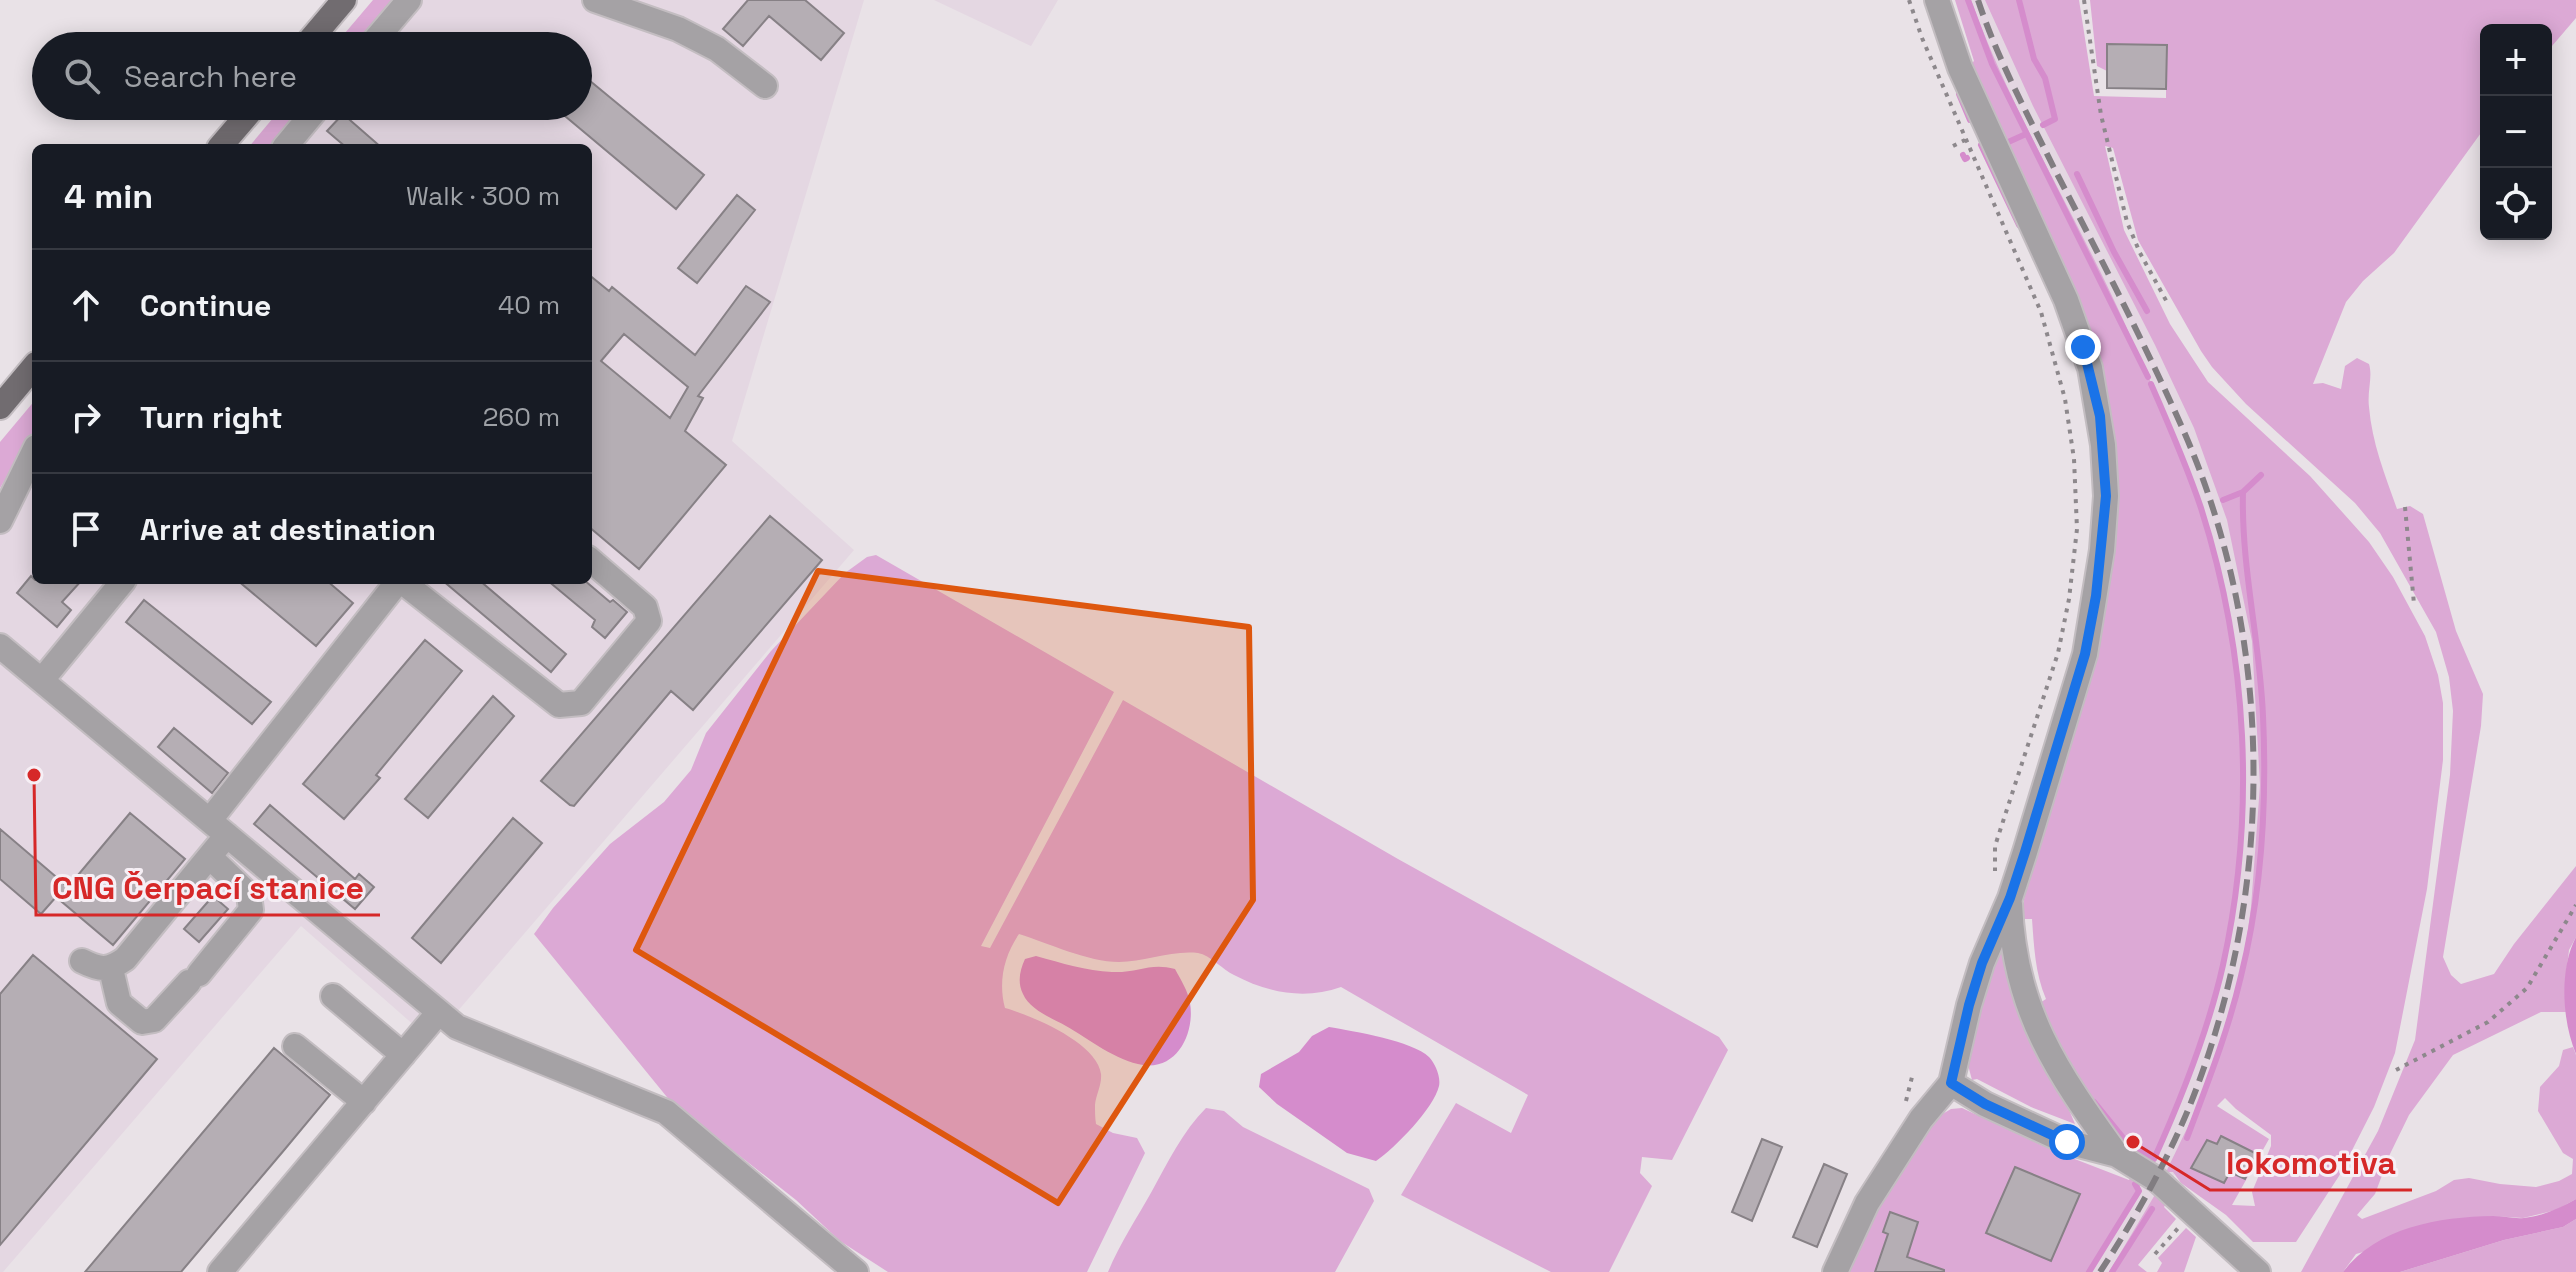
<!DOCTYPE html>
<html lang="en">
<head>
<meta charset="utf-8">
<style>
  body { margin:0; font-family:"Space Grotesk",sans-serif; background:#20242c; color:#f1f3f6 }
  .controls { position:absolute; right:24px; top:24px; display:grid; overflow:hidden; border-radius:12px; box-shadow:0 4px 20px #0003 }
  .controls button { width:72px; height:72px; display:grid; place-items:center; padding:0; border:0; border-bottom:2px solid #363941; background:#171b24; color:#f1f3f6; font:40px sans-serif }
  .stop { position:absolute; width:24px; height:24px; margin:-18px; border:6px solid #1a73e8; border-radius:50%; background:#fff }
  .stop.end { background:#1a73e8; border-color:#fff; box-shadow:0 2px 8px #0008 }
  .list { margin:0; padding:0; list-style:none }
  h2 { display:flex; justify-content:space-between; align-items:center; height:104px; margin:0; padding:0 32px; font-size:34px }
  h2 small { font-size:26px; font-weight:400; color:#9ea1a6 }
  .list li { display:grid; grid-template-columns:52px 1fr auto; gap:24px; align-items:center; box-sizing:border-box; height:112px; padding:0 32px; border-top:2px solid #363941 }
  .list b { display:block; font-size:30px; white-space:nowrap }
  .list em { font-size:26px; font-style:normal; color:#9ea1a6 }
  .icon { flex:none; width:44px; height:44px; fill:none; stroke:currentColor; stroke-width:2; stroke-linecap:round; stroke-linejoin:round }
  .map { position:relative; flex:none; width:2576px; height:1272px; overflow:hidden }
  .search { position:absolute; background:#171b24; box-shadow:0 4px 20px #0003; left:32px; top:32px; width:560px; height:88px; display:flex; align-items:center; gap:20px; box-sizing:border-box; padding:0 28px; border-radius:44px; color:#9ea1a6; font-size:30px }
  .panel { position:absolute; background:#171b24; box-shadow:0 4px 20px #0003; left:32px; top:144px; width:560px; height:440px; border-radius:12px }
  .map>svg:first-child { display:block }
  .built { fill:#e4d7e2 }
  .green { fill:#dca9d5; fill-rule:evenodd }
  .water { fill:#d58ccc }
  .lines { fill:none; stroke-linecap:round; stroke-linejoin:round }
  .stream { stroke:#d58ccc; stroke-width:6 }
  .building { fill:#b5aeb4; stroke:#878186; stroke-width:2; fill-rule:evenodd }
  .minor-casing { stroke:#c3bdc1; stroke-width:28 }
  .major-casing { stroke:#c3bdc1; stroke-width:28 }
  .path { stroke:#8d888c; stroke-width:4; stroke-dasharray:4 6; stroke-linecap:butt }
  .minor { stroke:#a5a2a5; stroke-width:24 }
  .major { stroke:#716c70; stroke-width:24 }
  .rail { stroke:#817d81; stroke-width:6; stroke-dasharray:16 8; stroke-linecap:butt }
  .route { stroke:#1a73e8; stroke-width:10 }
  .marked { fill:#de570e; fill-opacity:0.2; stroke:#de570e; stroke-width:6; stroke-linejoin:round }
  .leader { fill:none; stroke:#d62828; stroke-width:3 }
  .callout-dot { fill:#d62828; stroke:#f6eff5; stroke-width:3 }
  .callout-label { font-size:32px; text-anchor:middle; font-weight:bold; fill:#d62828; stroke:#f6eff5; stroke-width:6; stroke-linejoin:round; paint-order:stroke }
</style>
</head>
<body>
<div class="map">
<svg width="2576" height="1272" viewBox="0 0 2576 1272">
  <rect width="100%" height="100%" fill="#e9e2e7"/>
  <path class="built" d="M385,0h479l-132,441 122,109 -422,491 -131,-115 -298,346h-3v-821l36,-42v171h552v-432h-329l35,-42h284v-60h-232z
    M934,0h124l-27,46z
    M1961,0h34l154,320 76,173 43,219 2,74 -22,189 -45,141 -47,97 -37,59h-39l48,-75 107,-356z"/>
  <path class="green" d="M373,0h21l-39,46h-21z
    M1955,0h16c41,113 105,215 154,324 27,60 54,121 75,184 50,144 57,310 23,458 -16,69 -42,134 -71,199 -57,-35 -84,-103 -117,-159l11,-7c-11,-26 -12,-53 -14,-80h-9l1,-20 13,-55 45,-144 21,-77 11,-84 -3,-101 -142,-372 5,-5z
    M1985,0h94l15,96 72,2v-53l-58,-1 -1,27 -10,-5 -7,-66h486v18l-30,35v-23h-60v96l-92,127 -31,28 -17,21 -33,82 10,-1 18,6 4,-23 12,-8 12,6c4,13 -2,27 0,43 3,36 16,68 28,102l13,-3 13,8 33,117 27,63 -2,32 -38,231 8,18 10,9 33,-10 20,-30 62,-78v71l-7,13 -4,33 1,29h-25l-88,43 -44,60 -19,39 -15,40 -18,21 5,4 74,-28 18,-11 15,-2 31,6 36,3 23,-6 13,-7 1,-15 -10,-6 -25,-42 2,-24 19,-21 4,-16 10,-3 3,8v144l-20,11 -33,8 -30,-2 -137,38 -13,18h-42l77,-141 37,-91 35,-265 3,-64 -4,-34 -13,-45 -56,-99 -25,-30 -109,-99 -34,-37 -11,-16 -63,-111 -25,-92 -8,-2 19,84 46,94 38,58 102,94 59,66 24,35 32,59 13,39 5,28v57l-16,129 -32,164 -21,54 -35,69 -43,66h-43l-27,-27 -45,-32 -8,-11h-7l39,-81 17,-45 20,-71 9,-68 9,-122 -8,-144 -25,-121 -33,-92 -39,-83 -122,-239zM2225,1098l11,11 35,26v11l-19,46 3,14 -23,-1 37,-66 -52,-33z
    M283,106h21l-35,42h-21z
    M36,399v29l-36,60v-46z
    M876,555l238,137 -133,254 9,2 133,-248 275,159 321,178 9,13 -56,110 -30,-3 -2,16 12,13 -43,86h-58l-150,-77 55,-92 55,30 17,-38 -187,-108c-36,13 -73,6 -107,-12 -11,-5 -24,-20 -36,-22 -26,-3 -54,9 -79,9 -31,0 -71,-19 -100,-28 -15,22 -21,48 -14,74 28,8 92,35 96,66 1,11 -5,20 -6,31 0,6 0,13 1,19l17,9 24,5 8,15 -58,119h-199l-48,-31 -44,-41 -125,-98 -137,-168 19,-26 57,-64 54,-42 27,-32 15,-37 65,-82 74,-78 22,-16z
    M2002,945c7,28 11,58 23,84 14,33 37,61 50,95l-44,-17 -54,-28 -5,1 -4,-15 12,-77z
    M1206,1108l18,3 19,16 126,62 5,12 -39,71h-227c12,-29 29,-54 44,-81 16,-29 31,-60 54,-83z
    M1962,1108l92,43 75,29 3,-5 11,6 -54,91h-241l14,-44 72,-109 17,-10z
    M2156,1193l12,8 -4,6 12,12 -38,46 9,7h-38z
    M2576,1219v53h-176l104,-32 59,-13z
    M2186,1228l10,9 -12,35h-27l5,-9 -4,-5z"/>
  <path class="water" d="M2576,937v117c-14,-33 -17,-85 0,-117z
    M1036,956c26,7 50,15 76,16 27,1 38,-10 63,-3 6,11 13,22 15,34 5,29 -12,67 -47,62 -27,-4 -54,-26 -77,-39 -14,-8 -36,-16 -43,-32 -6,-12 -3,-24 2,-35z
    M1329,1027c24,4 84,14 100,30 6,6 12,20 10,29 -5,22 -44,62 -63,75l-29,-8 -70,-49 -18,-17 2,-13 38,-22 13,-16z
    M2576,1199v20l-13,8 -59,13 -104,32h-57c34,-45 96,-55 150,-56 10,0 21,3 31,2 19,-2 36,-10 52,-19z"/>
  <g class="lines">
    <path class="stream" d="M1968,0l24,64 156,313
      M2019,0l15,59 11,19 10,41 -12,6
      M1959,94l11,26
      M2006,143l20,-9
      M1981,145l38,80
      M1963,155l2,4 2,-1
      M2077,174l37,78 33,59
      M2223,500l20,-8 18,-17
      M2094,1102l30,37 30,20c28,-62 54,-127 69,-194 33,-150 25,-310 -22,-457 -14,-42 -32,-83 -50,-124
      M2187,1138c20,-54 41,-106 54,-162 21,-85 26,-173 22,-260 -3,-75 -22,-149 -20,-224
      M2089,1272l50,-81 -4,-7
      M2112,1272l40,-63"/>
  </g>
  <path class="building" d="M748,0h57l39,33 -23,27 -52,-44 -26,30 -20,-17z
    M2107,44l60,1 -1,44 -59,-1z
    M578,71l126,104 -28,34 -123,-103h25z
    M343,114l39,34h-35l-20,-17z
    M737,195l18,15 -58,73 -19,-15z
    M588,274l21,17 3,-4 83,68 51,-69 24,16 -72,94 5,2 -18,33 41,34 -87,104 -51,-43zM624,334l64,53 -18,31 -69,-57z
    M770,516l52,44 -129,150 -22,-19 -97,115 -4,-1 -29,-24z
    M31,576l4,4h47l-20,22 9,8 -14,17 -40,-34z
    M237,580h89l27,23 -37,43z
    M442,580h37l87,74 -15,18z
    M547,580h37l26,22 3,-2 14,12 -22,26 -13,-11 3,-7z
    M144,600l127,102 -19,22 -126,-102z
    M425,640l37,31 -86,104 4,3 -36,41 -41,-35z
    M493,696l21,20 -86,102 -23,-19z
    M174,728l54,45 -16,20 -54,-46z
    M270,805l85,74 4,-5 15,13 -19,22 -101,-85z
    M130,813l55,46 -72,86 -57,-48 -15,17 -41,-35v-50l68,58z
    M513,818l29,25 -101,120 -29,-25z
    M213,896l15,13 -29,33 -15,-13z
    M33,955l124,104 -157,186v-251z
    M274,1048l56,47 -45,54 -104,123h-96z
    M2221,1136l36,18 -12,25 -15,-7 -6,11 -33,-15 16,-28 10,4z
    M1762,1139l20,8 -30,74 -20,-9z
    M1824,1164l23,10 -30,73 -24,-10z
    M2015,1167l65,27 -29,67 -65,-28z
    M1890,1212l28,10 -11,35 37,13v2h-69l13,-38 -5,-2z"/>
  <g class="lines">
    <g class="minor-casing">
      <path id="minor" d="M595,0l83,29 39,20 48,37
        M370,46l39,-46
        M284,148l35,-42
        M0,521l36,-74
        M400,580l159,125 22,-2 68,-82 -4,-14 -57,-49
        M0,646l457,381 209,85 190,160
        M42,680l82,-100
        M210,820l189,-240
        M2010,904c4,106 47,168 107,251
        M82,961c18,9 26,10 43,-2l102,-124
        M111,969l8,34 23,19 12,-2 35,-38
        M199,974l52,-64 -2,-15 -39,-38
        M333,996l70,59
        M295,1046l69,56
        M1951,1083l34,21 82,38 50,13 39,24 102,93
        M220,1272l219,-260
        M1835,1272l32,-69 54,-84 30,-36 18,-78 13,-42 28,-65 15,-46 60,-198 17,-104 4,-54 -3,-51 -13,-77 -24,-68 -106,-232 -23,-68"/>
    </g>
    <g class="major-casing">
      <path id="major" d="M305,46l39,-46
        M219,148l36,-42
        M0,407l36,-43"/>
    </g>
    <path class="path" d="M1909,0l13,38 119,274 24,87 9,60 3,70 -8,70 -11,54 -63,193v25
      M2084,0l17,115 26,107 13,31 28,51
      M1953,146l12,-6
      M2405,507l9,97
      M2396,1070l92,-48 39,-34 49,-83
      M1906,1101l7,-28
      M2155,1254l25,-28"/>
    <use href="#minor" class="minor"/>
    <use href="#major" class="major"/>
    <path class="rail" d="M1978,0c19,58 49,113 76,168 44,85 88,170 127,257 96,214 95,469 7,685 -24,57 -54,110 -88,162"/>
  </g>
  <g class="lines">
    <path class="route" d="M2067,1142l-82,-38 -34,-21 18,-78 13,-42 28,-65 15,-46 60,-198 11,-58 10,-100 -6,-80 -17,-69"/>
  </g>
  <path class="marked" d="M818,571l431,56 4,273 -195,303 -422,-253z"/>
  <path class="leader" d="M34 775L36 915H380M2133 1142L2210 1190H2412"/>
  <g class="callout-dot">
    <circle cx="34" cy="775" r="8"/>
    <circle cx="2133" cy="1142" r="8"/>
  </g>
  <g class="callout-label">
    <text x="208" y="899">CNG Čerpací stanice</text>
    <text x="2311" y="1174">lokomotiva</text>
  </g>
</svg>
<div class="controls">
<button>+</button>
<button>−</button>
<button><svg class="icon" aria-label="locate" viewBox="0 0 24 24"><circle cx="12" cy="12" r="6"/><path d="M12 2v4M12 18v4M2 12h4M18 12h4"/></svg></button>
</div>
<div class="stop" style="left:2067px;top:1142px"></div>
<div class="stop end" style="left:2083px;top:347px"></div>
<div class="search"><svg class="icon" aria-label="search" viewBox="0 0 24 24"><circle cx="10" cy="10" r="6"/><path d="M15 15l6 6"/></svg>Search here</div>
<section class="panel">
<h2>4 min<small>Walk · 300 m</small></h2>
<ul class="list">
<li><svg class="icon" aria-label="ahead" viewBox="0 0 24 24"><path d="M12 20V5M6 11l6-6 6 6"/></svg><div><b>Continue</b></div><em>40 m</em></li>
<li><svg class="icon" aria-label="right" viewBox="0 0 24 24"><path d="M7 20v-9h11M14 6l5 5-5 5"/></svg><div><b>Turn right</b></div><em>260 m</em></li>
<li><svg class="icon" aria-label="arrive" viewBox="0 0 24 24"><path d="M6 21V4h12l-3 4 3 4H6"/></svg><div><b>Arrive at destination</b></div></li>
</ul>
</section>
</div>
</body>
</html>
